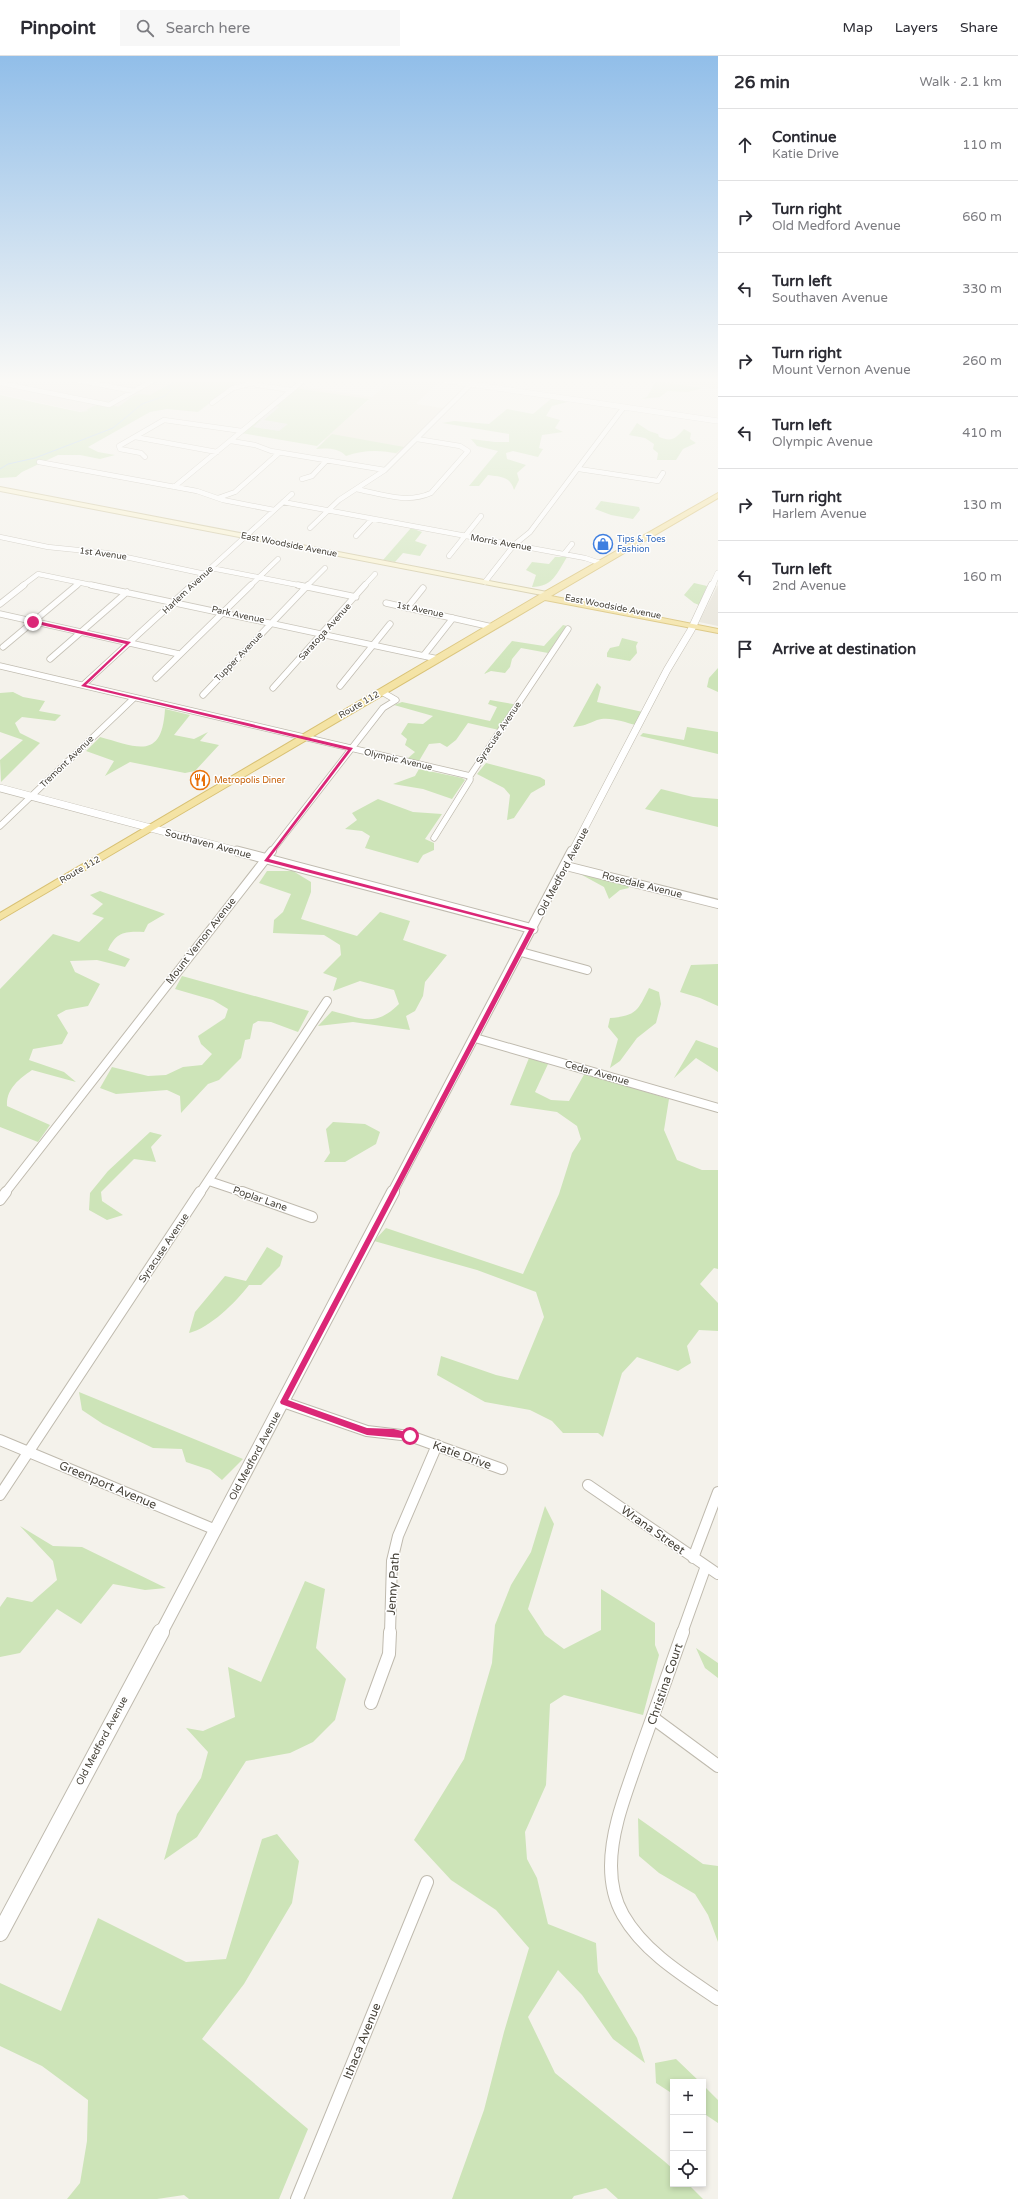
<!DOCTYPE html>
<html lang="en">
<head>
<meta charset="utf-8">
<style>
  body { margin:0; font-family:"Varela Round",sans-serif; background:#f7f7f7; color:#2b2b33 }
  .controls { position:absolute; right:12px; bottom:12px; display:grid; overflow:hidden; border-radius:0px; box-shadow:0 2px 6px #0003 }
  .controls button { width:36px; height:36px; display:grid; place-items:center; padding:0; border:0; border-bottom:1px solid #e1e1e2; background:#fff; color:#2b2b33; font:20px sans-serif }
  .stop { position:absolute; width:12px; height:12px; margin:-9px; border:3px solid #db2777; border-radius:50%; background:#fff }
  .stop.end { background:#db2777; border-color:#fff; box-shadow:0 1px 4px #0008 }
  .list { margin:0; padding:0; list-style:none }
  h2 { display:flex; justify-content:space-between; align-items:center; height:52px; margin:0; padding:0 16px; font-size:17px }
  h2 small { font-size:13px; font-weight:400; color:#7c7c81 }
  .list li { display:grid; grid-template-columns:26px 1fr auto; gap:12px; align-items:center; box-sizing:border-box; height:72px; padding:0 16px; border-top:1px solid #e1e1e2 }
  .list b { display:block; font-size:15px; white-space:nowrap }
  .list p { margin:0; font-size:13px; white-space:nowrap; color:#7c7c81 }
  .list em { font-size:13px; font-style:normal; color:#7c7c81 }
  .icon { flex:none; width:22px; height:22px; fill:none; stroke:currentColor; stroke-width:2; stroke-linecap:round; stroke-linejoin:round }
  .map { position:relative; flex:none; width:718px; height:2143px; overflow:hidden }
  header { display:flex; align-items:center; gap:24px; box-sizing:border-box; height:56px; padding:0 20px; background:#fff; border-bottom:1px solid #e1e1e2 }
  header strong { font-size:19px }
  nav { display:flex; gap:22px; margin-inline-start:auto; font-size:14px }
  .search { width:280px; height:36px; background:#f7f7f7; display:flex; align-items:center; gap:10px; box-sizing:border-box; padding:0 14px; border-radius:0px; color:#7c7c81; font-size:15px }
  main { display:flex }
  aside { flex:1; background:#fff }
  .map>svg:first-child { display:block }
  .residential { fill:#e7e4da }
  .education { fill:#ebe7d7 }
  .green { fill:#cde4b8 }
  .parking { fill:#e3e2df }
  .lines { fill:none; stroke-linecap:round; stroke-linejoin:round }
  .stream { stroke:#aecdea; stroke-width:1 }
  .minor-far4-casing { stroke:#bfbaae; stroke-width:5.5 }
  .minor-far3-casing { stroke:#bfbaae; stroke-width:7 }
  .minor-far2-casing { stroke:#bfbaae; stroke-width:10 }
  .minor-far1-casing { stroke:#bfbaae; stroke-width:12 }
  .minor-casing { stroke:#bfbaae; stroke-width:14 }
  .tertiary-far4-casing { stroke:#bfbaae; stroke-width:6 }
  .tertiary-far3-casing { stroke:#bfbaae; stroke-width:8 }
  .tertiary-far2-casing { stroke:#bfbaae; stroke-width:11 }
  .tertiary-far1-casing { stroke:#bfbaae; stroke-width:14 }
  .tertiary-casing { stroke:#bfbaae; stroke-width:18 }
  .secondary-casing { stroke:#cfc69f; stroke-width:2 }
  .primary-casing { stroke:#d8c174; stroke-width:2 }
  .minor-far4 { stroke:#fff; stroke-width:4.5 }
  .minor-far3 { stroke:#fff; stroke-width:5.5 }
  .minor-far2 { stroke:#fff; stroke-width:8 }
  .minor-far1 { stroke:#fff; stroke-width:10 }
  .minor { stroke:#fff; stroke-width:12 }
  .tertiary-far4 { stroke:#fff; stroke-width:5.5 }
  .tertiary-far3 { stroke:#fff; stroke-width:7 }
  .tertiary-far2 { stroke:#fff; stroke-width:9 }
  .tertiary-far1 { stroke:#fff; stroke-width:12 }
  .tertiary { stroke:#fff; stroke-width:16 }
  .secondary { fill:#f9f2cf; fill-rule:evenodd }
  .primary { fill:#f4e3a4; fill-rule:evenodd }
  .route { fill:#db2777 }
  .labels { text-anchor:middle; dominant-baseline:central; stroke-width:3; stroke-linejoin:round; paint-order:stroke }
  .far-shop-label { font-size:9px; fill:#366cbe; stroke:#fff; text-anchor:start }
  .far-street-label { font-size:9px; fill:#47433a; stroke:#fff }
  .far-food-label { font-size:9px; fill:#c56008; stroke:#fff; text-anchor:start }
  .street-label { font-size:10px; fill:#47433a; stroke:#fff }
  .near-street-label { font-size:12px; fill:#47433a; stroke:#fff }
</style>
</head>
<body>
<header>
<strong>Pinpoint</strong>
<div class="search"><svg class="icon" aria-label="search" viewBox="0 0 24 24"><circle cx="10" cy="10" r="6"/><path d="M15 15l6 6"/></svg>Search here</div>
<nav><a>Map</a><a>Layers</a><a>Share</a></nav>
</header>
<main>
<div class="map">
<svg width="718" height="2143" viewBox="0 0 718 2143">
  <rect width="100%" height="100%" fill="#f4f2eb"/>
  <path class="residential" d="M0,324h182l-72,38 -110,-24z
    M718,529v41l-19,-4z"/>
  <path class="education" d="M392,324l48,1 -24,23 27,4 -45,46 -75,-14 46,-40 -74,-12 4,-2 73,11z
    M653,324h65v9z"/>
  <path class="green" d="M177,324h67l-11,5 -35,27 -31,-3 -17,3 -62,35 10,5 17,3 -15,4 -20,-4h-22l-36,17 -6,5 -16,1v-83l80,17 9,-1 -3,-1c10,-6 21,-9 32,-3l15,-11 6,-2 11,1z
    M656,325l47,7 -15,4 -20,-1 -8,6 -19,2 6,-2z
    M295,332l74,11 -52,47 -76,-13z
    M552,342l15,4 -15,4 -6,10 14,4 -5,8 8,4 -21,3 -3,13 4,1 -5,8 -25,-6 -7,2 1,6 19,6 -9,8 2,7 -5,10c-4,-14 -13,-13 -26,-15l-9,11h-10l29,-35 -21,-5 -6,-7 24,3h14v-8l-67,-11 12,-2 35,3 18,-15 26,5z
    M637,367l12,8 9,3 1,3c13,5 16,2 25,-8l7,4 -1,6 6,4 -13,6 -7,11h-19l1,-7 -5,-4 1,-5 -9,-6 -16,-3z
    M332,378l72,13 -8,6c-17,-3 -34,-3 -50,3 -7,-8 -20,-8 -30,-7z
    M601,445l38,6 1,3 -7,9 -22,-4 -16,-6z
    M411,472l11,4 -7,9 12,4 -7,11 -17,-3 -8,9 -12,-2z
    M555,501h12c-10,16 -14,30 -35,30l4,-12 -10,-5 6,-8 17,2z
    M694,527l13,3 -8,19 -5,-2 -10,-8z
    M563,569l4,1 -19,27 -27,-5 -9,11 -2,8 -5,6 -14,-2 -7,3 28,-33 32,5z
    M622,582l16,4 -2,4 1,7 -7,8 -23,-4v-4l3,-5 9,-2z
    M718,612v24l-11,-5 2,-9z
    M597,627l4,4 -4,15 46,10 -7,13c-12,-3 -27,-9 -39,-5 -10,4 -13,6 -24,7z
    M13,636l10,5 22,4 -6,10 22,4 -6,6 -33,-4 -7,6 5,10 20,10 -39,39 -1,-22 23,-20 -23,-8v-39z
    M490,644l23,4v6l-14,20 -31,-7 -12,17 -9,7 -7,-4 -11,1 -10,17 -12,-2 8,-7 -10,-7 2,-6 -6,-5 7,-11 15,1 10,-8 -39,-11 8,-3 88,19 7,-14 -9,-3z
    M165,653l25,6 -16,20 20,4 14,-7 -8,9 19,4 -24,26 -10,2 -55,-11 -25,14 9,-15 -28,-10 14,-14c37,10 62,24 65,-28z
    M687,671l31,5v22l-78,-18 3,-3 41,7z
    M486,707l54,14 5,3v5l-14,8 -17,25 -7,2 3,-25 -6,-7 -27,-14z
    M419,713l43,9 3,2 -13,19 -29,-10 -30,-5 22,-8z
    M661,733l32,8 25,2v28l-73,-18z
    M378,743l35,13 29,2 -17,25 9,4v7l-11,5 -5,8 -53,-15 5,-12 -8,-5 -17,-2 12,-9 -5,-7z
    M571,813l56,15 2,4 -9,2 -11,9 -5,-12z
    M267,815h26l18,11v10l-10,27 56,17 23,-24 30,9 -7,19 44,15 -22,27 -2,14 -8,15 -9,5 4,14 -57,-8 -35,4 14,-15c29,7 43,17 67,-7l-5,-14 -34,-9 -27,10 4,-13 -14,-5 18,-18 -1,-10 -16,-10 -51,-2 1,-13 9,-8 8,-18 -32,-11z
    M100,835l65,23 -17,10 -4,8c-19,-1 -28,0 -36,18l22,9 -5,8 -28,-7 -27,1 5,11 25,12 -12,22 -22,4 -9,5 11,18 -6,11 -29,5 -4,11 35,12 12,10 -44,-12c-13,9 -26,19 -25,36l43,19 -12,17 -38,-15v-138l53,-55 26,8 25,-24 -12,-4 11,-10 -13,-9z
    M718,908v42l-18,-8 -20,-6 11,-27z
    M182,920l127,35 -11,21 -27,-10 -13,-1 -5,3 -3,15 -5,1 -4,18 -22,22 -11,4 -27,29 -1,-17 -13,-6 -51,4 -16,-6 12,-21 36,9 18,-1 17,-8 19,-2 10,-11 -11,-10 -3,-8 27,-18 3,-9 -15,-9 -38,-11z
    M649,932l10,4 2,12 -5,19 -19,15 -17,23 -10,7 8,-29 -10,-12 2,-9c27,-2 28,-8 39,-30z
    M696,984l22,8v24l-22,-14 -22,20z
    M529,1002l19,6 -13,28 16,8 18,1 16,-28 84,26 -5,31 13,30 25,10h16v99l-4,-1 -14,16 18,19v28l-19,-1 -12,16 4,17 -13,8 -41,-14 -15,16 -19,64 -5,-4h-35l-11,-12 -22,-11 -45,-8 -48,-27 4,-19 55,19 22,5 26,-63 -8,-25 -59,-22 -103,-29 12,-13 137,46 36,-80 13,-41 9,-14 -4,-13 -20,-14 -47,-7z
    M333,1066l32,2 15,8 -4,12 -31,18h-21l6,-9 -4,-24z
    M150,1076l12,3 -11,12 5,15 -22,-3 -33,33 1,9 21,14 -16,5 -18,-10 1,-17 18,-22z
    M267,1191l16,9 -3,10 -19,19h-12c-13,17 -39,43 -60,48l6,-21 30,-36 21,5z
    M79,1336l164,67 -21,21 -12,-10 -24,-8 -4,-13 -29,-1 -50,-24 -21,-14z
    M545,1450l9,18 -26,85 17,26 19,14 37,-19v-41l54,34v22l4,10 -16,60 -79,-20 -14,9 -4,81 -21,47 2,27 10,19 11,46 48,19 2,29 39,66 8,25 -32,-24 -31,-44 -24,-25 -30,47 27,56 109,88 9,8v15h15l15,15h-85l-12,-11 -32,8 -2,3h-120l32,-89 20,-78 25,-84 -33,-38 -45,-30 -37,-40 50,-81 28,-96 3,-38 16,-40 20,-33z
    M20,1470l33,20 29,1 84,41 -21,2 -32,-6 -32,40 -24,-15 -37,44 -20,4v-50l7,-10 25,5 25,-22 -4,-19z
    M305,1525l20,8 -9,59 30,31 -11,41 -22,22 -23,11 -44,8 -49,76 -33,23 13,-46 24,-36 7,-26 -22,-24 17,3 32,-14 -7,-50 33,15z
    M696,1592l22,15v15l-13,-10z
    M638,1762l65,46 15,2v76l-10,-27 -13,-21 -36,-21 -20,-17z
    M277,1778l22,27 -7,42 -48,81 -42,55 106,90 -29,70h-90l-5,-4 -27,4h-90l13,-16 7,-42 1,-41 -46,-34 -42,-20v-63l61,28 37,-93 88,44 40,-3 36,-120z
    M676,2003l24,23h-27v12l-17,-11 -1,-20z
    M703,2029l15,15v23l-15,-10z"/>
  <path class="parking" d="M275,350l4,1 -15,13 24,4 -9,7 -26,-4 8,-7h-3z"/>
  <g class="lines">
    <path class="stream" d="M0,413l8,-5 27,-6 78,-30 29,-24 23,-8 6,-6 -3,-4 10,-6"/>
    <g class="minor-far4-casing">
      <path id="minor-far4" d="M76,324l58,11
        M252,324l5,5 34,5
        M0,327l109,22 45,-25
        M212,347l21,-15 20,-5
        M135,381l82,15
        M231,385l24,4 16,6 114,19
        M145,401l-4,-4 -21,-4 -1,-3 45,-26 78,11
        M39,406l158,29 26,9 51,10
        M579,413l79,12 5,-8
        M302,423l10,-3 15,-16
        M174,431l130,-107
        M356,433c25,5 51,15 75,4l37,-42 -8,-5 -43,-7
        M218,442l17,-6 44,-39
        M283,446l302,56 15,5
        M310,472l29,-28 46,-30 86,-86
        M356,480l16,-17
        M0,481l48,10 59,6 98,21
        M564,498l8,-10
        M449,500l32,-40
        M211,512l92,18
        M485,526l29,-37 16,-13 94,-125
        M22,530l16,-12 58,12
        M76,530l4,-3
        M191,530l101,-92
        M250,530l28,-27
        M307,530l18,-18
        M364,530l11,-12"/>
    </g>
    <g class="minor-far3-casing">
      <path id="minor-far3" d="M91,529l347,74
        M298,529l58,12
        M386,547l106,24
        M0,548l24,-19
        M407,552l16,-20
        M0,558l179,40
        M3,591l74,-62
        M424,599l29,-37
        M50,603l77,-67
        M0,610l470,110
        M156,622l95,-93
        M83,629l109,-100
        M340,630l50,-62
        M273,632l92,-103
        M203,639l105,-110
        M0,770l134,-128
        M434,782l36,-58v-4l98,-147
        M271,796l112,-144 13,-8 -14,-8"/>
    </g>
    <g class="minor-far2-casing">
      <path id="minor-far2" d="M566,810l152,38
        M521,896l66,18
        M475,982l243,70
        M209,1125l36,12
        M5,1137l267,-342
        M200,1137l127,-192"/>
    </g>
    <g class="minor-far1-casing">
      <path id="minor-far1" d="M242,1136l70,25
        M0,1144l6,-8
        M283,1346l84,29 43,5 92,33
        M0,1384l216,90
        M588,1429l130,89
        M0,1439l200,-303
        M693,1502l25,-66
        M390,1577l2,-72 6,-25 39,-91
        M682,1577l24,-67"/>
    </g>
    <g class="minor-casing">
      <path id="minor" d="M683,1576c-15,41 -29,82 -44,123 -12,36 -28,73 -28,111 0,17 4,35 12,49 21,37 61,61 95,84
        M371,1647l18,-49 1,-22
        M653,1662l65,48
        M297,2143l130,-317"/>
    </g>
    <g class="tertiary-far4-casing">
      <path id="tertiary-far4" d="M443,324l275,41
        M712,530l6,-13"/>
    </g>
    <g class="tertiary-far3-casing">
      <path id="tertiary-far3" d="M0,732l241,64
        M572,796l95,-182 24,-40 21,-45"/>
    </g>
    <g class="tertiary-far2-casing">
      <path id="tertiary-far2" d="M237,795l296,78
        M392,1137l180,-342"/>
    </g>
    <g class="tertiary-far1-casing">
      <path id="tertiary-far1" d="M161,1577l232,-441"/>
    </g>
    <g class="tertiary-casing">
      <path id="tertiary" d="M0,1877l161,-301"/>
    </g>
    <g class="secondary-casing">
      <path id="secondary" d="M0,431l547,105 3,2 -3,2 -547,-105z"/>
    </g>
    <g class="primary-casing">
      <path id="primary" d="M718,437v5l-167,98 167,33v4l-173,-33 -545,320v-7l539,-318z"/>
    </g>
    <use href="#minor-far4" class="minor-far4"/>
    <use href="#minor-far3" class="minor-far3"/>
    <use href="#minor-far2" class="minor-far2"/>
    <use href="#minor-far1" class="minor-far1"/>
    <use href="#minor" class="minor"/>
    <use href="#tertiary-far4" class="tertiary-far4"/>
    <use href="#tertiary-far3" class="tertiary-far3"/>
    <use href="#tertiary-far2" class="tertiary-far2"/>
    <use href="#tertiary-far1" class="tertiary-far1"/>
    <use href="#tertiary" class="tertiary"/>
    <use href="#secondary" class="secondary"/>
    <use href="#primary" class="primary"/>
  </g>
  <linearGradient id="sky" x2="0" y2="1"><stop stop-color="#91bee9"/><stop offset="0.52" stop-color="#faf9f6"/><stop offset="1" stop-color="#faf9f6" stop-opacity="0"/></linearGradient>
  <rect width="718" height="624" fill="url(#sky)"/>
  <path class="route" d="M33,564l98,22 -45,43 267,63 -84,111 266,70 -247,471 79,28 27,1 16,4 4,3 -1,3 -46,-4 -86,-31 -1,-2 249,-472 -265,-69 84,-111 -267,-64 45,-42 -94,-21z"/>
  <defs>
    <g id="shop-ring" transform="scale(1)"><circle r="9.5" fill="#fff" stroke="#3f7fe0" stroke-width="1.5"/><path d="M-5-2.5h2.3a2.7 3.5 0 0 1 5.4 0H5L5.5 6h-11ZM-1.5-2.5h3a1.5 2.3 0 0 0-3 0Z" fill="#3f7fe0"/></g>
    <g id="restaurant-ring" transform="scale(1)"><circle r="9.5" fill="#fff" stroke="#e8710a" stroke-width="1.5"/><path d="M-5-6h1v4h1v-4h1v4h1v-4h1v5L-1.5 .5V6h-2V.5L-5-1ZM5-6V6H3V1.5H1.5Q1.5-4 5-6Z" fill="#e8710a"/></g>
  </defs>
  <g fill-rule="evenodd">
    <use href="#shop-ring" x="603" y="488"/>
    <use href="#restaurant-ring" x="200" y="724"/>
  </g>
  <g class="labels">
    <g class="far-shop-label">
      <text x="617" y="483">Tips &amp; Toes<tspan x="617" dy="10">Fashion</tspan></text>
    </g>
    <g class="far-street-label">
      <text transform="translate(501 487) rotate(10)">Morris Avenue</text>
      <text transform="translate(289 489) rotate(11)">East Woodside Avenue</text>
      <text transform="translate(103 498) rotate(8)">1st Avenue</text>
      <text transform="translate(188 534) rotate(-43)">Harlem Avenue</text>
      <text transform="translate(613 551) rotate(11)">East Woodside Avenue</text>
      <text transform="translate(420 554) rotate(12)">1st Avenue</text>
      <text transform="translate(238 559) rotate(12)">Park Avenue</text>
      <text transform="translate(325 576) rotate(-48)">Saratoga Avenue</text>
      <text transform="translate(239 601) rotate(-46)">Tupper Avenue</text>
      <text transform="translate(359 649) rotate(-30)">Route 112</text>
      <text transform="translate(499 677) rotate(-56)">Syracuse Avenue</text>
      <text transform="translate(398 704) rotate(13)">Olympic Avenue</text>
      <text transform="translate(67 706) rotate(-44)">Tremont Avenue</text>
      <text transform="translate(80 814) rotate(-30)">Route 112</text>
    </g>
    <g class="far-food-label">
      <text x="214" y="724">Metropolis Diner</text>
    </g>
    <g class="street-label">
      <text transform="translate(208 788) rotate(15)">Southaven Avenue</text>
      <text transform="translate(563 816) rotate(-62)">Old Medford Avenue</text>
      <text transform="translate(642 829) rotate(14)">Rosedale Avenue</text>
      <text transform="translate(201 885) rotate(-52)">Mount Vernon Avenue</text>
      <text transform="translate(597 1017) rotate(16)">Cedar Avenue</text>
      <text transform="translate(260 1143) rotate(19)">Poplar Lane</text>
      <text transform="translate(164 1192) rotate(-56)">Syracuse Avenue</text>
      <text transform="translate(255 1400) rotate(-62)">Old Medford Avenue</text>
      <text transform="translate(102 1685) rotate(-62)">Old Medford Avenue</text>
    </g>
    <g class="near-street-label">
      <text transform="translate(462 1399) rotate(20)">Katie Drive</text>
      <text transform="translate(108 1429) rotate(23)">Greenport Avenue</text>
      <text transform="translate(653 1474) rotate(35)">Wrana Street</text>
      <text transform="translate(393 1528) rotate(-86)">Jenny Path</text>
      <text transform="translate(665 1628) rotate(-71)">Christina Court</text>
      <text transform="translate(362 1985) rotate(-68)">Ithaca Avenue</text>
    </g>
  </g>
</svg>
<div class="controls">
<button>+</button>
<button>−</button>
<button><svg class="icon" aria-label="locate" viewBox="0 0 24 24"><circle cx="12" cy="12" r="6"/><path d="M12 2v4M12 18v4M2 12h4M18 12h4"/></svg></button>
</div>
<div class="stop" style="left:410px;top:1380px"></div>
<div class="stop end" style="left:33px;top:566px"></div>
</div>
<aside>
<h2>26 min<small>Walk · 2.1 km</small></h2>
<ul class="list">
<li><svg class="icon" aria-label="ahead" viewBox="0 0 24 24"><path d="M12 20V5M6 11l6-6 6 6"/></svg><div><b>Continue</b><p>Katie Drive</p></div><em>110 m</em></li>
<li><svg class="icon" aria-label="right" viewBox="0 0 24 24"><path d="M7 20v-9h11M14 6l5 5-5 5"/></svg><div><b>Turn right</b><p>Old Medford Avenue</p></div><em>660 m</em></li>
<li><svg class="icon" aria-label="left" viewBox="0 0 24 24"><path d="M17 20v-9H6M10 6l-5 5 5 5"/></svg><div><b>Turn left</b><p>Southaven Avenue</p></div><em>330 m</em></li>
<li><svg class="icon" aria-label="right" viewBox="0 0 24 24"><path d="M7 20v-9h11M14 6l5 5-5 5"/></svg><div><b>Turn right</b><p>Mount Vernon Avenue</p></div><em>260 m</em></li>
<li><svg class="icon" aria-label="left" viewBox="0 0 24 24"><path d="M17 20v-9H6M10 6l-5 5 5 5"/></svg><div><b>Turn left</b><p>Olympic Avenue</p></div><em>410 m</em></li>
<li><svg class="icon" aria-label="right" viewBox="0 0 24 24"><path d="M7 20v-9h11M14 6l5 5-5 5"/></svg><div><b>Turn right</b><p>Harlem Avenue</p></div><em>130 m</em></li>
<li><svg class="icon" aria-label="left" viewBox="0 0 24 24"><path d="M17 20v-9H6M10 6l-5 5 5 5"/></svg><div><b>Turn left</b><p>2nd Avenue</p></div><em>160 m</em></li>
<li><svg class="icon" aria-label="arrive" viewBox="0 0 24 24"><path d="M6 21V4h12l-3 4 3 4H6"/></svg><div><b>Arrive at destination</b></div></li>
</ul>
</aside>
</main>
</body>
</html>
